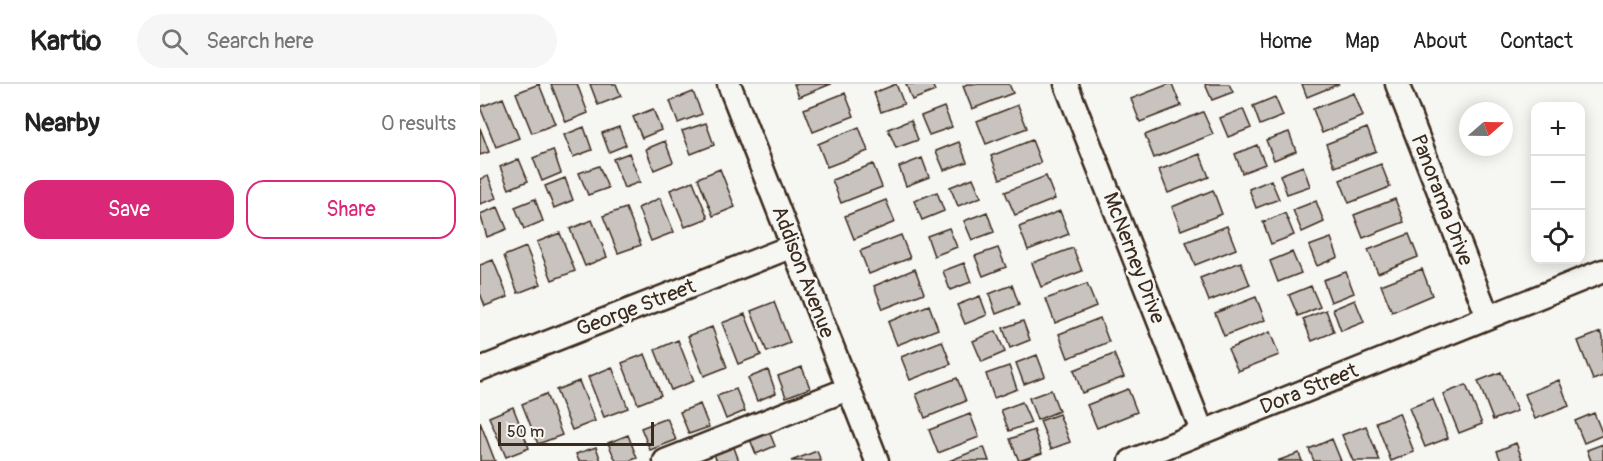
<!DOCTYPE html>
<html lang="en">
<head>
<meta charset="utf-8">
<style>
  body { margin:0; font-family:Pangolin,sans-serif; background:#f6f6f6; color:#222 }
  .controls { position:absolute; right:18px; top:18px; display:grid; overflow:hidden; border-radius:12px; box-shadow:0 3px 15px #0003 }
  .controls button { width:54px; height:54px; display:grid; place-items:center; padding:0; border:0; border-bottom:2px solid #e0e0e0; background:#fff; color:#222; font:30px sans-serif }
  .compass { position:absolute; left:979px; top:18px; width:54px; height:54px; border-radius:50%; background:#fff; box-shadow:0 3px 15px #0003; rotate:70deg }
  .scale { position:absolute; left:18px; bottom:15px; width:156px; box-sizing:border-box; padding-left:6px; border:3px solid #3b2a1e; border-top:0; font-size:16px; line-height:21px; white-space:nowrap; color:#3b2a1e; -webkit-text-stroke:4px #f6f6f2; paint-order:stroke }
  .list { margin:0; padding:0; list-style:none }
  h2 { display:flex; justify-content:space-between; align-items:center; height:78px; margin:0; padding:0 24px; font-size:26px }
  h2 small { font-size:20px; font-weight:400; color:#767676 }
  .actions { display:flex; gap:12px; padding:18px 24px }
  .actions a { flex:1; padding:14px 0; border:2px solid #db2777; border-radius:18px; text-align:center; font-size:21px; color:#db2777 }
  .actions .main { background:#db2777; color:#fff }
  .icon { flex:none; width:33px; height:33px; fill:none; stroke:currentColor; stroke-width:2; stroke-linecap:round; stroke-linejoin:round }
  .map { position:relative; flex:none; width:1123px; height:377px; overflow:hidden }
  header { display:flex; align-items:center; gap:36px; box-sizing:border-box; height:84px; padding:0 30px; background:#fff; border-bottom:2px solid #e0e0e0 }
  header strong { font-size:28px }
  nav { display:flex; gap:33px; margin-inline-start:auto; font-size:21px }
  .search { width:420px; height:54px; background:#f6f6f6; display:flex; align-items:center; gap:15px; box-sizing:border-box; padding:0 21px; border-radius:33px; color:#767676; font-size:22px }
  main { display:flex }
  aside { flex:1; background:#fff }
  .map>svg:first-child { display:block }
  .building { fill:#c8c3be; stroke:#3b2a1e; stroke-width:1.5 }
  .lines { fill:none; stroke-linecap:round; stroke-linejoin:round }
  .minor-casing { stroke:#3b2a1e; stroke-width:27 }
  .minor { stroke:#f6f6f2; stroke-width:22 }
  .labels { text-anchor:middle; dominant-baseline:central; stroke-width:5; stroke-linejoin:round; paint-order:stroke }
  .street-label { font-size:21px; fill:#3b2a1e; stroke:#f6f6f2 }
</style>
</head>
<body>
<header>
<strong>Kartio</strong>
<div class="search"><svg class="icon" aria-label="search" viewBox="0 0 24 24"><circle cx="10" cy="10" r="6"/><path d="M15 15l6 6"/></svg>Search here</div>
<nav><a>Home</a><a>Map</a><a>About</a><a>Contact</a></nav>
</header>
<main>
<aside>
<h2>Nearby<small>0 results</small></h2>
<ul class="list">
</ul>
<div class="actions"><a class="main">Save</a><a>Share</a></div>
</aside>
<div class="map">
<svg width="1123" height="377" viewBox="0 0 1123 377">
  <rect width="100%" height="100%" fill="#f6f6f2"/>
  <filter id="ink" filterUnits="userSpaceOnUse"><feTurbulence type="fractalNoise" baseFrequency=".0167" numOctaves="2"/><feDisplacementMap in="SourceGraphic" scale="12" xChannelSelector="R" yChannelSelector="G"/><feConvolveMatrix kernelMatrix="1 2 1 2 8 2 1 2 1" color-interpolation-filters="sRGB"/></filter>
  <g filter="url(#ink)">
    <path class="building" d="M59,0l16,40 -23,9 -16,-40z
      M71,0h26l11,29 -22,9z
      M110,0h26l5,12 -23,9z
      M314,0h37l-32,13z
      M416,0l8,20 -23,8 -7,-19z
      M426,0h26l3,7 -23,9z
      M487,0h42l4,9 -41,16 -9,-23z
      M689,0h3l9,22 -41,16 -9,-23z
      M725,0h24l4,8 -21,8z
      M822,0h37l-32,13z
      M213,8l9,22 -24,9 -8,-22z
      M365,9l9,23 -41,16 -9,-23z
      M874,9l9,23 -41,17 -9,-24z
      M795,13l8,19 -23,9 -7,-19z
      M23,14l16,40 -23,9 -16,-40z
      M538,21l9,23 -41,16 -9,-23z
      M464,23l8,20 -23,8 -8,-19z
      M173,25l8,21 -19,8 -9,-21z
      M763,25l8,19 -23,9 -8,-19z
      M723,28l10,22 -59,24 -9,-23z
      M431,36l7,20 -22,8 -8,-19z
      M226,39l8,22 -23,9 -9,-23z
      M104,43l8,23 -19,7 -9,-22z
      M139,43l7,18 -17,7 -7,-19z
      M379,43l9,24 -41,16 -9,-23z
      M0,44l9,24 -9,3z
      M887,44l9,23 -41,16 -9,-23z
      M809,48l7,19 -22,9 -8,-20z
      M552,56l9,23 -41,16 -9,-23z
      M185,57l8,21 -19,8 -8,-21z
      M479,58l8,20 -23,8 -8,-19z
      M777,61l8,19 -23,9 -7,-19z
      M73,66l8,23 -19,8 -9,-23z
      M149,69l11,29 -16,6 -11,-29z
      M720,70l9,23 -41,16 -9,-23z
      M442,74l7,19 -23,9 -7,-19z
      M39,75l9,22 -19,8 -9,-22z
      M393,80l9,23 -41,16 -9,-23z
      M901,80l9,23 -41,16 -9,-23z
      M119,82l9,22 -20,7 -9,-22z
      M823,82l7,20 -23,8 -7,-19z
      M240,85l15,38 -22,9 -15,-38z
      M8,92l9,22 -17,6v-25z
      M566,92l9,23 -40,16 -10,-23z
      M85,94l8,22 -19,8 -9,-22z
      M493,94l8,19 -23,9 -8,-19z
      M791,96l8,19 -23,9 -7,-19z
      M213,97l15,37 -23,9 -15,-37z
      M733,106l9,24 -41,16 -9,-23z
      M457,108l7,19 -22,9 -8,-19z
      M180,114l14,34 -23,9 -13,-33z
      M55,115l8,22 -19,8 -9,-22z
      M915,115l9,23 -41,16 -9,-23z
      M406,116l9,22 -41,17 -9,-23z
      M836,117l8,21 -22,10 -9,-22z
      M18,123l9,22 -20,8 -7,-23z
      M146,124l15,37 -23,8 -15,-37z
      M580,127l9,23 -41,16 -9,-23z
      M507,128l7,20 -22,8 -8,-19z
      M805,129l9,22 -23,9 -8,-22z
      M112,136l15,37 -22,9 -15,-37z
      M747,142l9,23 -41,16 -9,-23z
      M469,144l8,19 -23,9 -7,-20z
      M80,149l15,38 -23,9 -15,-38z
      M929,150l9,23 -40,16 -10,-23z
      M421,151l9,23 -41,16 -9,-23z
      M851,154l7,19 -21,9 -8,-20z
      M46,163l15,37 -23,9 -14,-37z
      M518,164l8,19 -23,9 -8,-20z
      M593,164l9,23 -41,16 -9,-24z
      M812,168l9,21 -23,9 -8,-21z
      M13,176l15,37 -23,9 -5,-13v-28z
      M761,178l9,23 -41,16 -9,-23z
      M484,179l7,19 -21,8 -7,-19z
      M435,185l9,24 -41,16 -9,-23z
      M942,185l10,26 -40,17 -11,-27z
      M866,188l8,21 -23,9 -8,-22z
      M607,200l9,22 -41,17 -9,-24z
      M532,201l7,20 -23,9 -7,-20z
      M831,202l9,21 -22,9 -9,-21z
      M500,212l7,19 -22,9 -8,-19z
      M776,213l9,23 -41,16 -9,-23z
      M875,216l9,22 -23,9 -8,-22z
      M294,218l16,41 -23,9 -16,-41z
      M449,221l9,24 -41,16 -9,-23z
      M846,226l8,22 -22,9 -9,-22z
      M265,230l16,41 -23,9 -16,-41z
      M620,234l9,24 -41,16 -9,-24z
      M543,237l7,19 -20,8 -7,-20z
      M232,243l15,40 -23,9 -16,-40z
      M516,247l9,21 -23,10 -9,-21z
      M790,248l9,23 -41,16 -10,-22z
      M1121,248l2,5v39l-10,4 -15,-39z
      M198,256l16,41 -23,9 -16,-40z
      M462,257l9,23 -41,16 -9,-23z
      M165,270l16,41 -23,9 -16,-41z
      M634,270l10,23 -42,16 -8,-23z
      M557,271l8,21 -21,8 -8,-21z
      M529,282l8,23 -23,9 -8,-24z
      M132,283l16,41 -24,9 -16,-40z
      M322,283l8,21 -24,9 -8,-21z
      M288,286l8,23 -19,8 -9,-23z
      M1021,288l16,39 -24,9 -15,-39z
      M477,294l9,23 -41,17 -9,-24z
      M1079,296l10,26 -34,13 -10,-25z
      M99,297l16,40 -23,9 -16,-40z
      M986,301l16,39 -23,9 -16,-39z
      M256,305l9,22 -19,8 -9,-23z
      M648,305l9,23 -40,16 -10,-23z
      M571,306l8,21 -22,9 -8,-22z
      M66,310l16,41 -24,9 -16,-40z
      M953,315l15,39 -23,9 -16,-39z
      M542,318l9,21 -22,8 -8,-21z
      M220,320l9,23 -20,7 -9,-22z
      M33,323l16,41 -23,9 -17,-40z
      M919,329l15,39 -23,9 -15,-39z
      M1114,329l9,22 -19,8 -9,-22z
      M490,330l9,23 -41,16 -9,-23z
      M579,330l11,28 -19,7 -11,-28z
      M187,334l9,22 -26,10 -9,-22z
      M0,338l15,39h-15z
      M286,340l9,22 -19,8 -9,-22z
      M886,342l14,35h-27l-11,-26z
      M554,346l8,23 -23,8 -9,-22z
      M148,351l9,23 -8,3h-13l-8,-18z
      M852,355l9,22h-27l-5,-12z
      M252,358l7,19h-22l-5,-11z
      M1036,359l7,18h-22l-4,-10z
      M1123,360v17h-12l-4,-11z
      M116,363l5,14h-22l-3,-7z
      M504,363l5,14h-40z
      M337,367l4,10h-30z
      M819,369l3,8h-25z"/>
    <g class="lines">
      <g class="minor-casing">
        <path id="minor" d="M249,0l148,377
          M586,0l136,347
          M917,0l91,233
          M0,285l313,-123
          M185,377l183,-72
          M651,377l472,-190"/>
      </g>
      <use href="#minor" class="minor"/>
    </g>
  </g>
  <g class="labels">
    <g class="street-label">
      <text transform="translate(962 116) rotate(69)">Panorama Drive</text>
      <text transform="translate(654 174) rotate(69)">McNerney Drive</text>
      <text transform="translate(323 188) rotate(69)">Addison Avenue</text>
      <text transform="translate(156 224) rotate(-21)">George Street</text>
      <text transform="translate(829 305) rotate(-22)">Dora Street</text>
    </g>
  </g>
</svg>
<div class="controls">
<button>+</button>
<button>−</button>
<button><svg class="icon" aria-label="locate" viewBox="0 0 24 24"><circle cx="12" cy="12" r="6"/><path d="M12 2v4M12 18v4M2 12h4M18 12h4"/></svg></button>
</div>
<svg class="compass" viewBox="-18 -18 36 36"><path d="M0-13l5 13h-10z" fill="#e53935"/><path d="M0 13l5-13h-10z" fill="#767676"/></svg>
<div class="scale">50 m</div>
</div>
</main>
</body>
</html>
